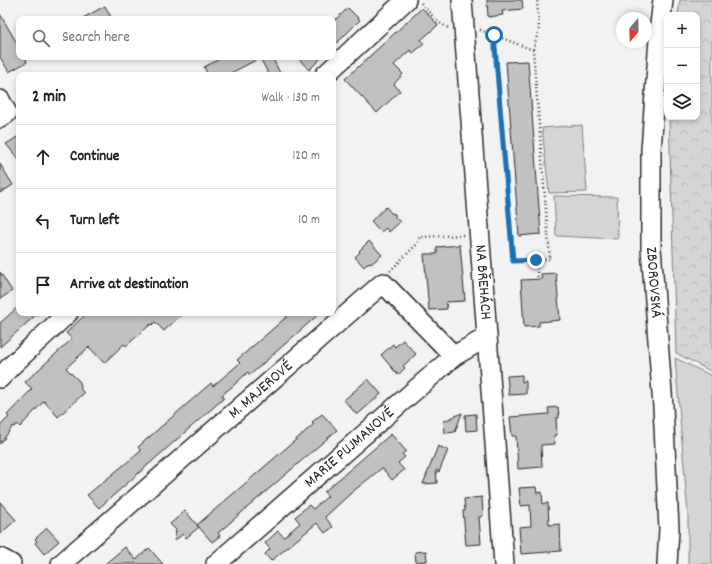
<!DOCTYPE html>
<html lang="en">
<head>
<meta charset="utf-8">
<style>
  body { margin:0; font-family:Dekko,sans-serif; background:#f6f6f6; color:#202124 }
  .controls { position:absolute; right:12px; top:12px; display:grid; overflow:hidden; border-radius:8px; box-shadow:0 2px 6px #0003 }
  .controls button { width:36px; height:36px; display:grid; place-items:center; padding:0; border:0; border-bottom:1px solid #e0e0e0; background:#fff; color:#202124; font:20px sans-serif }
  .compass { position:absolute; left:616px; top:12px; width:36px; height:36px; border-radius:50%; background:#fff; box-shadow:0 2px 6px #0003; rotate:199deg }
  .stop { position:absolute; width:12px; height:12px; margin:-9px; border:3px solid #1f6fb2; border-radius:50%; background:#fff }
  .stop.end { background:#1f6fb2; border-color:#fff; box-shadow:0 1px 4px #0008 }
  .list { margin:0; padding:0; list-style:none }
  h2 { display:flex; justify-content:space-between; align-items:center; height:52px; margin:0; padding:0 16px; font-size:17px }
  h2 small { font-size:13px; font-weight:400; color:#757577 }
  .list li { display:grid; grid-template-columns:26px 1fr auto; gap:12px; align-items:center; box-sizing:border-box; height:64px; padding:0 16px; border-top:1px solid #e0e0e0 }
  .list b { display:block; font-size:15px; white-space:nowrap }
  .list em { font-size:13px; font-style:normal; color:#757577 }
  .icon { flex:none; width:22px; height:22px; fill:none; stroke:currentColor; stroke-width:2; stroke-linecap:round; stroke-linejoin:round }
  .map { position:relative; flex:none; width:712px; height:564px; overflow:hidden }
  .search { position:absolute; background:#fff; box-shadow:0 2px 6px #0003; left:16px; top:16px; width:320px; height:44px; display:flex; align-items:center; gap:10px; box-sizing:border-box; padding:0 14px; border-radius:8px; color:#757577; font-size:15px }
  .panel { position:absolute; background:#fff; box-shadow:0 2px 6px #0003; left:16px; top:72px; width:320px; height:244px; border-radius:8px }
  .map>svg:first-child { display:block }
  .green { fill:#d5d5d5; stroke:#808080 }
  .forest { fill:url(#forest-crowns); stroke:#808080 }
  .building { fill:#c1c1c1; stroke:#2b2b2b }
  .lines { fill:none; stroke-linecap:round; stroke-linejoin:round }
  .minor-casing { stroke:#2b2b2b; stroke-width:22 }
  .path { stroke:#2b2b2b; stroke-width:2.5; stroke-dasharray:1 3; stroke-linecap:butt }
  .minor { stroke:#fff; stroke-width:19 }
  .route { stroke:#1f6fb2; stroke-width:5 }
  .labels { text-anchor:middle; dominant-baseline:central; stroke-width:3; stroke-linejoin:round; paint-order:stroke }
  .street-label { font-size:16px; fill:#2b2b2b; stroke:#fff }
</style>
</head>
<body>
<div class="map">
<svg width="712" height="564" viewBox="0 0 712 564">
  <defs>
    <pattern id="forest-crowns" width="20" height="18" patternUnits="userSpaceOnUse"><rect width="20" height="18" fill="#d5d5d5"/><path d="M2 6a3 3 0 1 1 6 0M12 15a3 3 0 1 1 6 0" fill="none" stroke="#b7b7b7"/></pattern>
  </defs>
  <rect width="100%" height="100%" fill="#f2f2f2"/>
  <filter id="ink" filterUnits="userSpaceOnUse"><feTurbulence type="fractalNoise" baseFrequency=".025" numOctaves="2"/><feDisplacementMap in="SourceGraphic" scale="8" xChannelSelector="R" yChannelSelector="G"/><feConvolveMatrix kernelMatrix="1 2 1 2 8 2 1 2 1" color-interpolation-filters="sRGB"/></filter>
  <g filter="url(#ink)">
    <path class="green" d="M582,125l5,67 -38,1 -7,-65z
      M554,196l63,1 1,42 -62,-3z
      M675,358l37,18v188h-24v-49z"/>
    <path class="forest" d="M680,0h32v372l-36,-19 -7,-236h28v-102h-19z"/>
    <path class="building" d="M487,0h35l1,9 -21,2 1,4 -15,2z
      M105,6l7,13h-31z
      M348,8l12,12 -27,27v-25z
      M422,8l16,17 -17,15 3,4 -11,9 -3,-3 -16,15 9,9 -9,10 6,7 -23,22 -32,-34z
      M0,14l19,33v10h6l2,5 -18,10 -9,-15z
      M224,57h48l9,18h-12l-9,-17 -33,17h-19l-4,-8z
      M297,57h25l-13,13z
      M528,61l13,173 -22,2 -13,-174z
      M19,136v24l-13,-16z
      M0,164l13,21 -13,8z
      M386,207l5,6 4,1v3l5,5 -11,10 -3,-4 -5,4 -10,-11z
      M369,241l13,14 -11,9 -2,-2 -5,5 -9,-10 5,-5 -1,-1z
      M460,245l5,56 -19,1 1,7 -18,1 -5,-56h13v-7z
      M0,272l12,19 -12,8z
      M556,273l4,47 -21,2v4l-15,1 -3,-47 21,-1 -1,-5z
      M19,306v7h19l-38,34v-24z
      M87,313h96l-19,18 -9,-9 -3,3 -1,-1 -25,22 -2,-2 -20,19 -15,-16 -23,21 14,14 1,8 3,3 -26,24 -14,-16 -24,26 -3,-3 -2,3 -2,-1 -13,18v-18l9,-9 -2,-2 25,-26 -7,-7 47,-43 -6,-6z
      M291,313h29l-70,62 -2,-3 -13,12 -13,11 2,3 -125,110 -12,-13 54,-44 -3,-4 9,-8 64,-56 2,3 27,-23 -3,-3z
      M403,340l13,14 -13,12 2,2 -7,7 -17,-20 12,-11 2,3z
      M522,375v7l4,-1v13l-17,1 -2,-19z
      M368,379l13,15 -24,21 -13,-15z
      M558,407l1,11h-3l1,17h-3l1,9 -14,1 1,22 -24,2 -2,-33h-4l-2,-19 39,-3 -1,-6z
      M462,413l-7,19 -10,1 -1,-12z
      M322,414l15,16 -119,103 2,3 -8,6 -15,-17 117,-101 -2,-2z
      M476,414l1,16 -11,1 -1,-16z
      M391,434l15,17 -4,3 3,3 -7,6 6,7 -12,10 -10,-12 -31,25 -26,24 8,10 -8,6 -8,-10 -46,38 -6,-7 5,-5 -5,-6 13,-12 6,6 16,-14 -5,-6 14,-12 4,4 15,-13 -4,-4z
      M438,446l10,4 -9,22 -3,-2 1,13 -14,1z
      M536,487l1,6 5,-1 1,12 5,-1 1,22 11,-1 1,27 -40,3 -2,-27 12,-1 -1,-21 -9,1 -2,-18z
      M482,497l1,19 -4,1 2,27 -15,1 -3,-34h2l-1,-12z
      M0,502l16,18 -16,14z
      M185,511l14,16 -13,11 -3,-4 -9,7 2,-11 -6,-6z
      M47,528l12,13 -15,13 -9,-11 2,-2 -2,-2z
      M125,547l11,13 13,-12 14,16h-58z
      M426,551l1,10 -11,1 -1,-10z"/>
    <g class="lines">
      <g class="minor-casing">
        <g id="minor">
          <path id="s1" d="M462,0l42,564"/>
          <path id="s2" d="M663,0l-3,25 -9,125v98l12,158 6,123 -2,35"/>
          <path d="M325,75l81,-75"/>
          <path d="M0,100l7,13 -7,5"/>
          <path d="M0,378l10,-11 58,-54"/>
          <path d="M0,558l11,6"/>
          <path id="s3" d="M61,564l322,-281 71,73"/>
          <path id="s4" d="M216,564l238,-208 33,-19"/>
        </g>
      </g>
      <path class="path" d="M421,3l17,19 12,7
        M480,30l14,5
        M533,50l-39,-15 19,226 37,-2 -17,-209 6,-21 -2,-29
        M536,260l2,19
        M390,271l27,-27 3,-7 44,-2"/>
      <use href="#minor" class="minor"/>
    </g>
  </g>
  <g class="lines" filter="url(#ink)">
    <path class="route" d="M494,35l19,226 23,-1"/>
  </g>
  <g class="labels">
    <g class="street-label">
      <text stroke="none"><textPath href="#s1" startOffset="283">NA BŘEHÁCH</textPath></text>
      <text stroke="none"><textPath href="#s2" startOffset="283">ZBOROVSKÁ</textPath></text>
      <text stroke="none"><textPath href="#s3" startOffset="265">M. MAJEROVÉ</textPath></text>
      <text stroke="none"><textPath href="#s4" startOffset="177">MARIE PUJMANOVÉ</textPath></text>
    </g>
  </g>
</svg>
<div class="controls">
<button>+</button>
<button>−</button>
<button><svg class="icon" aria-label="layers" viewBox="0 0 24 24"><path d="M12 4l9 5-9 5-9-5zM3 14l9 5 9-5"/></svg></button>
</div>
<svg class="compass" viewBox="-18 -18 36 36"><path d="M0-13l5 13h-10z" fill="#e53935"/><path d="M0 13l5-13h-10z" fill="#757577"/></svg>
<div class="stop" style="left:494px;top:35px"></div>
<div class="stop end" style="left:536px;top:260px"></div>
<div class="search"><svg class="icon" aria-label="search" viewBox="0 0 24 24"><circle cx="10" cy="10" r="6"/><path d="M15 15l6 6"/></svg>Search here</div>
<section class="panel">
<h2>2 min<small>Walk · 130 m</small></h2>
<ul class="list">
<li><svg class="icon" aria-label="ahead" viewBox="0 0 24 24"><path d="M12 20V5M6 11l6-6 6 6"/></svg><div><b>Continue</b></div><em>120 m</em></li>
<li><svg class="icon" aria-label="left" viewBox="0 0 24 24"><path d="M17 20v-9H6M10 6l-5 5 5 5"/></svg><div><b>Turn left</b></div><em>10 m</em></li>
<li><svg class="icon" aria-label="arrive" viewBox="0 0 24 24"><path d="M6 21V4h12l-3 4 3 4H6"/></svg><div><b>Arrive at destination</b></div></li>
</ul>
</section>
</div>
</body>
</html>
